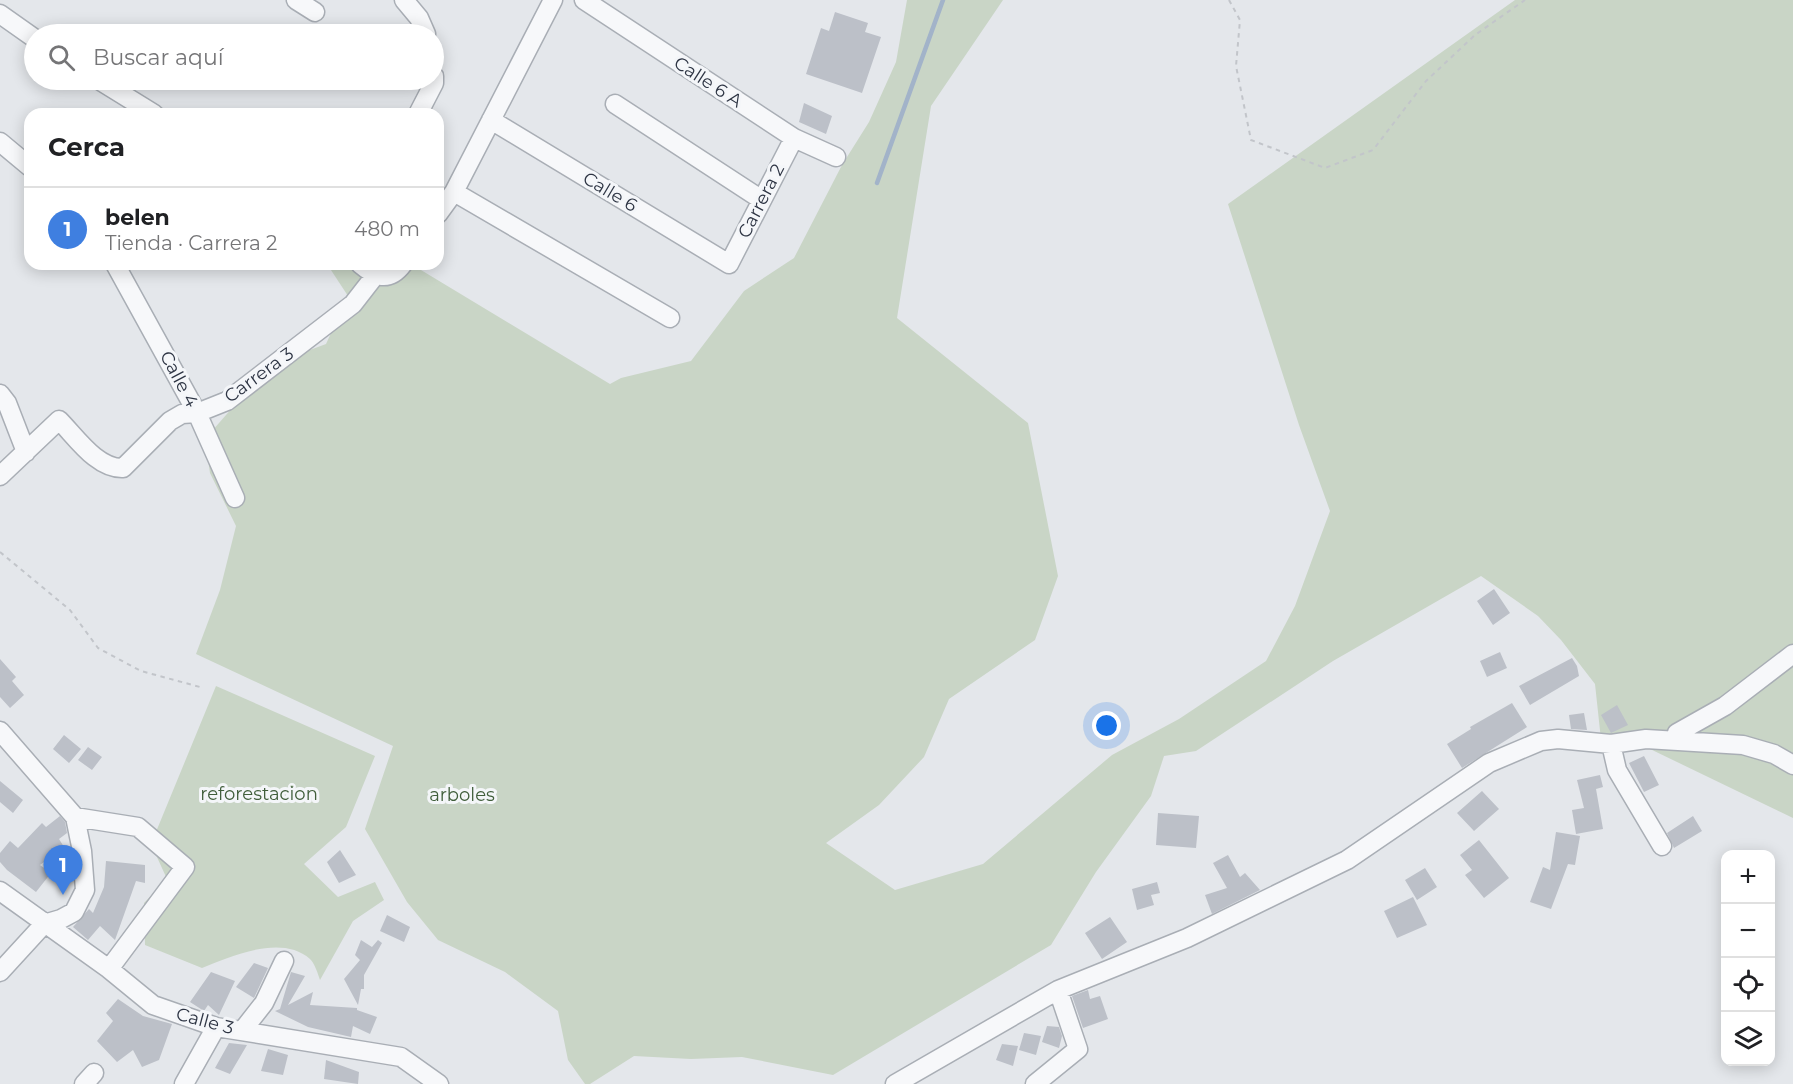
<!DOCTYPE html>
<html lang="es">
<head>
<meta charset="utf-8">
<style>
  body { margin:0; font-family:Montserrat,sans-serif; background:#f2f2f2; color:#202124 }
  .controls { position:absolute; right:18px; bottom:18px; display:grid; overflow:hidden; border-radius:12px; box-shadow:0 3px 15px #0003 }
  .controls button { width:54px; height:54px; display:grid; place-items:center; padding:0; border:0; border-bottom:2px solid #e0e0e0; background:#fff; color:#202124; font:30px sans-serif }
  .you { position:absolute; left:1107px; top:726px; width:21px; height:21px; margin:-15px; border:4px solid #fff; border-radius:50%; background:#1a73e8; box-shadow:0 0 0 9px #1a73e833 }
  .badge { display:grid; place-items:center; width:39px; height:39px; border-radius:50%; background:#2563eb; color:#fff; font-size:20px; font-weight:700 }
  .pin { position:absolute; translate:-50% -50px; filter:drop-shadow(0 2px 3px #0008) }
  .pin::after { content:''; position:absolute; top:32px; width:21px; height:18px; background:inherit; clip-path:polygon(0 0,100% 0,50% 100%) }
  .list { margin:0; padding:0; list-style:none }
  h2 { display:flex; justify-content:space-between; align-items:center; height:78px; margin:0; padding:0 24px; font-size:26px }
  h2 small { font-size:20px; font-weight:400; color:#757577 }
  .list li { display:grid; grid-template-columns:39px 1fr auto; gap:18px; align-items:center; box-sizing:border-box; height:84px; padding:0 24px; border-top:2px solid #e0e0e0 }
  .list b { display:block; font-size:22px; white-space:nowrap }
  .list p { margin:0; font-size:20px; white-space:nowrap; color:#757577 }
  .list em { font-size:20px; font-style:normal; color:#757577 }
  .icon { flex:none; width:33px; height:33px; fill:none; stroke:currentColor; stroke-width:2; stroke-linecap:round; stroke-linejoin:round }
  .map { position:relative; flex:none; width:1793px; height:1084px; overflow:hidden }
  .search { position:absolute; background:#fff; box-shadow:0 3px 15px #0003; left:24px; top:24px; width:420px; height:66px; display:flex; align-items:center; gap:15px; box-sizing:border-box; padding:0 21px; border-radius:33px; color:#757577; font-size:22px }
  .panel { position:absolute; background:#fff; box-shadow:0 3px 15px #0003; left:24px; top:108px; width:420px; height:162px; border-radius:18px }
  .map>svg:first-child { display:block }
  .green { fill:#c9d5c6 }
  .lines { fill:none; stroke-linecap:round; stroke-linejoin:round }
  .stream { stroke:#a2b3c9; stroke-width:4.5 }
  .building { fill:#bcc0c8 }
  .street-casing { stroke:#a9aeb5; stroke-width:21 }
  .path { stroke:#c2c5ca; stroke-width:2; stroke-dasharray:4.5 4.5; stroke-linecap:butt }
  .street { stroke:#f7f8fa; stroke-width:18 }
  .labels { text-anchor:middle; dominant-baseline:central; stroke-width:6; stroke-linejoin:round; paint-order:stroke }
  .street-label { font-size:18px; fill:#2d3443; stroke:#f4f6f9 }
  .park-label { font-size:18px; fill:#405e3b; stroke:#f4f6f9 }
</style>
</head>
<body>
<div class="map">
<svg width="1793" height="1084" viewBox="0 0 1793 1084">
  <rect width="100%" height="100%" fill="#e4e7eb"/>
  <path class="green" d="M907,0h96l-72,106 -34,212 131,105 30,153 -23,64 -86,59 -25,58 -45,48 -53,38 69,47 88,-26 129,-109 67,-36 87,-58 29,-55 35,-95 -31,-86 -71,-221 287,-204h278v818l-145,-70 -46,1 -7,-65 -34,-44 -23,-24 -57,-40 -148,85 -137,90 -32,5 -13,40 -55,76 -45,73 -218,130 -91,-18 -51,2 -57,-3 -44,28h-5l-17,-24 -10,-49 -53,-39 -67,-32 -31,-38 -42,-73 28,-83 -197,-92 24,-64 16,-64 -26,-53 -5,-34 28,-32 50,-47 43,-16 22,-48 -21,-32h84l199,120 11,-6 70,-17 53,-70 50,-33 48,-93 27,-43 27,-60z
    M216,686l159,70 -29,71 -42,37 34,33 37,-15 9,18 -31,21 -33,59c-2,-6 -5,-16 -10,-21 -28,-25 -79,-3 -108,9l-57,-23 -1,-42 23,-24 -16,-35z"/>
  <g class="lines">
    <path class="stream" d="M877,183l66,-183"/>
  </g>
  <path class="building" d="M835,12l33,11 -3,9 16,5 -19,56 -56,-19 15,-46 8,3z
    M804,103l28,13 -6,18 -27,-12z
    M1494,589l16,24 -17,12 -16,-24z
    M1500,652l7,16 -20,9 -7,-16z
    M1572,658l5,8 2,10 -49,29 -11,-19z
    M0,659l16,18 -4,4 12,14 -14,13 -10,-11z
    M1512,703l15,24 -65,41 -15,-24 24,-15 -1,-2z
    M1617,705l11,20 -17,8 -10,-18z
    M1584,713l3,17 -16,-1 -2,-14z
    M64,735l17,14 -12,14 -16,-14z
    M88,747l14,10 -10,13 -14,-10z
    M1644,756l15,29 -15,7 -15,-29z
    M1600,775l3,12 -7,2 7,40 -27,5 -4,-24 12,-2 -7,-28z
    M0,781l23,19 -10,13 -13,-11z
    M1482,791l17,18 -25,22 -17,-18z
    M1158,813l41,3 -3,32 -40,-3z
    M60,816l5,6 2,11 -8,6 5,8 -24,18 11,8 -15,19 -29,-22 -7,-8v-9l10,-12 8,7 24,-25 4,4z
    M1693,816l9,15 -28,17 -7,-15z
    M1556,832l24,4 -5,29 -7,-1 -17,45 -21,-7 13,-35 7,3z
    M1479,840l30,38 -25,20 -19,-23 7,-5 -12,-15z
    M340,850l16,25 -17,8 -12,-21z
    M1228,855l12,22 5,-4 15,17 -48,24 -7,-19 22,-7 -14,-25z
    M106,861l39,4v18l-9,-2 -21,59 -15,-14 -12,14 -15,-13 16,-18 4,4 11,-26z
    M1425,868l12,19 -20,13 -12,-20z
    M1157,882l3,11 -9,2 3,10 -17,5 -5,-21z
    M1413,897l14,28 -30,13 -13,-27z
    M387,915l23,12 -6,15 -24,-11z
    M1110,917l17,25 -25,17 -17,-26z
    M361,940l11,7 6,-7 4,3 -18,32v14h-3l-3,16 -14,-26 16,-19 -5,-5z
    M254,963l14,5 -14,30 -18,-11z
    M211,972l24,9 -16,34 -11,-10 -4,6 -14,-9z
    M291,972l14,4 -17,29 25,-13 -3,13 47,3v2l20,7 -7,17 -17,-8 -2,11 -43,-10 -33,-16 5,-2z
    M1088,990l2,9 10,-3 8,23 -25,9 -11,-32z
    M118,999l25,17 29,8 -13,36 -17,7 -9,-17 -16,12 -20,-21 16,-20 -7,-8z
    M1047,1026l12,1 3,9 -3,12 -17,-6z
    M1024,1033l17,3 -5,19 -17,-5z
    M229,1043l18,2 -17,29 -15,-6z
    M1002,1044l16,2 -5,20 -17,-6z
    M268,1049l20,6 -5,20 -22,-4z
    M326,1060l33,12 -1,12 -34,-5z"/>
  <g class="lines">
    <g class="street-casing">
      <path id="street" d="M296,0l19,12
        M404,0l15,18 7,16
        M584,0l210,138 42,19
        M0,14l34,24
        M99,80l55,34
        M615,104l147,96
        M418,114l16,-31v-7
        M491,120l238,144 65,-126
        M0,142l30,25
        M454,192l216,126
        M438,214l16,-22 99,-192
        M115,264l82,149 38,85
        M360,264c15,13 29,19 43,0
        M0,394l7,9 19,49
        M0,476l59,-56c17,17 38,49 64,48l47,-47 12,-7 15,-1 30,-12 126,-97 21,-27
        M0,731l75,86 7,34 3,39 -11,22 -13,7 -17,5 -44,48
        M1678,741l-1,-8 48,-27 68,-52
        M1611,744l6,26 45,76
        M75,817l63,10 47,40 -76,102
        M0,891l109,78 44,36 63,22 185,30 38,27
        M242,1031l22,-28 20,-42
        M84,1084l10,-11
        M184,1084l32,-57
        M895,1084l163,-94 129,-52 160,-78 142,-97 52,-22 17,-2 53,5 35,-5 97,6 31,9 19,11
        M1035,1084l43,-35 -20,-59"/>
    </g>
    <path class="path" d="M1229,0l11,20 -4,46 15,74 74,28 48,-18 53,-69 49,-46 50,-35
      M0,552l70,58 28,38 43,23 59,16"/>
    <use href="#street" class="street"/>
  </g>
  <g class="labels">
    <g class="street-label">
      <text transform="translate(708 82) rotate(33)">Calle 6 A</text>
      <text transform="translate(610 192) rotate(31)">Calle 6</text>
      <text transform="translate(761 201) rotate(-63)">Carrera 2</text>
      <text transform="translate(259 375) rotate(-36)">Carrera 3</text>
      <text transform="translate(179 379) rotate(62)">Calle 4</text>
      <text transform="translate(205 1021) rotate(15)">Calle 3</text>
    </g>
    <g class="park-label">
      <text x="259" y="794">reforestacion</text>
      <text x="462" y="795">arboles</text>
    </g>
  </g>
</svg>
<div class="controls">
<button>+</button>
<button>−</button>
<button><svg class="icon" aria-label="locate" viewBox="0 0 24 24"><circle cx="12" cy="12" r="6"/><path d="M12 2v4M12 18v4M2 12h4M18 12h4"/></svg></button>
<button><svg class="icon" aria-label="layers" viewBox="0 0 24 24"><path d="M12 4l9 5-9 5-9-5zM3 14l9 5 9-5"/></svg></button>
</div>
<div class="you"></div>
<div class="pin badge" style="left:63px;top:895px;background:#3f7fe0">1</div>
<div class="search"><svg class="icon" aria-label="search" viewBox="0 0 24 24"><circle cx="10" cy="10" r="6"/><path d="M15 15l6 6"/></svg>Buscar aquí</div>
<section class="panel">
<h2>Cerca<small></small></h2>
<ul class="list">
<li><span class="badge" style="background:#3f7fe0">1</span><div><b>belen</b><p>Tienda · Carrera 2</p></div><em>480 m</em></li>
</ul>
</section>
</div>
</body>
</html>
